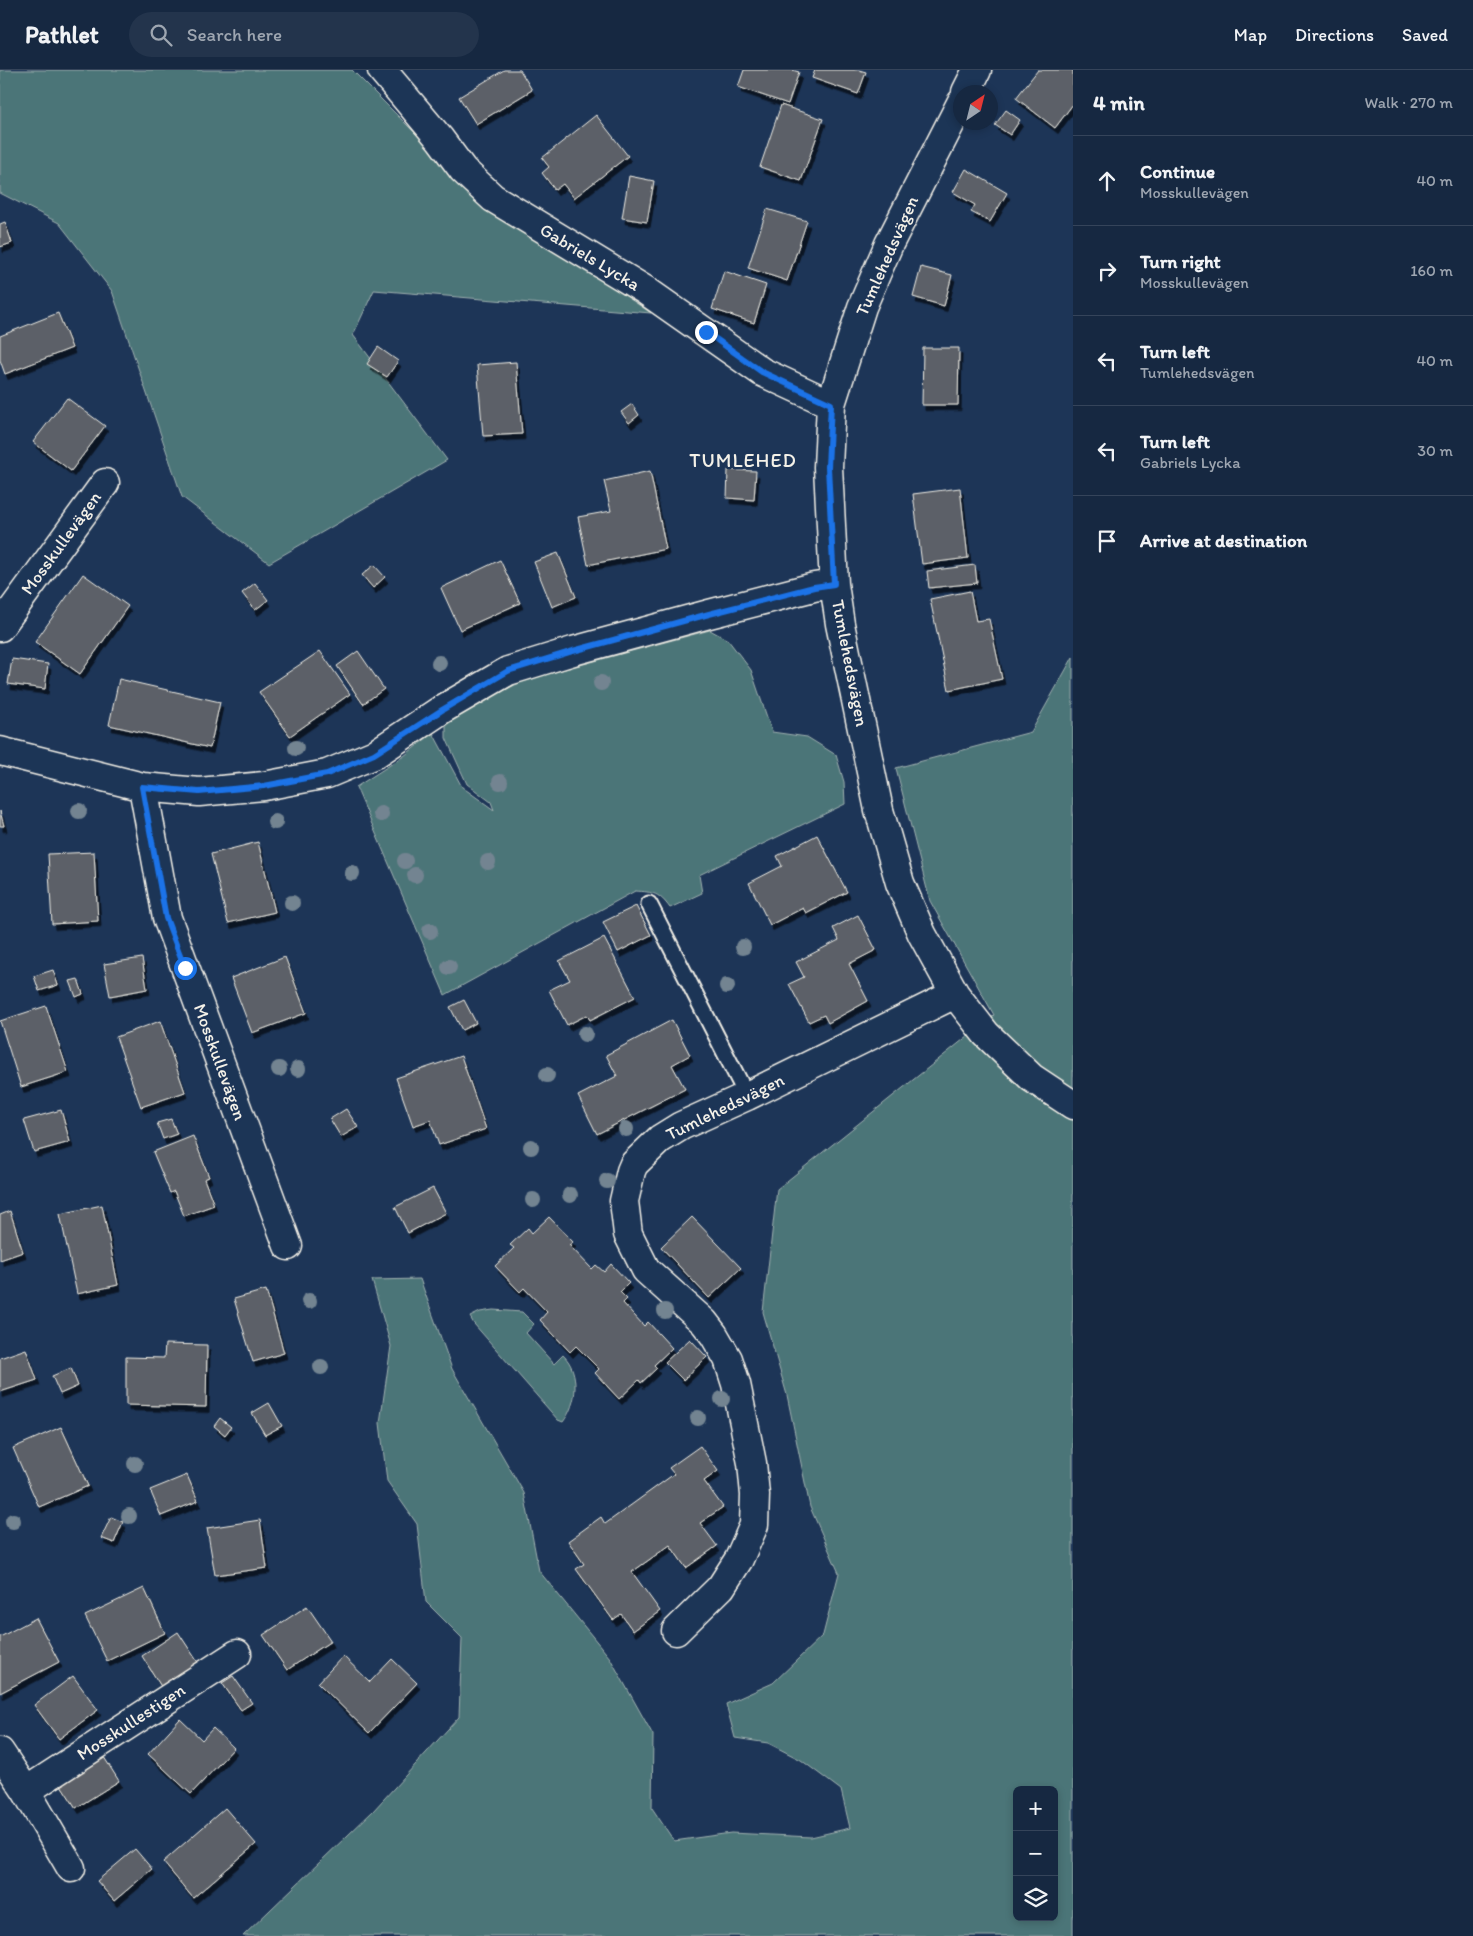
<!DOCTYPE html>
<html lang="en">
<head>
<meta charset="utf-8">
<style>
  body { margin:0; font-family:Itim,sans-serif; background:#23344c; color:#f1f3f6 }
  .controls { position:absolute; right:15px; bottom:15px; display:grid; overflow:hidden; border-radius:8px; box-shadow:0 2px 8px #0003 }
  .controls button { width:45px; height:45px; display:grid; place-items:center; padding:0; border:0; border-bottom:1px solid #35445a; background:#162841; color:#f1f3f6; font:25px sans-serif }
  .compass { position:absolute; left:953px; top:15px; width:45px; height:45px; border-radius:50%; background:#162841; box-shadow:0 2px 8px #0003; rotate:35deg }
  .stop { position:absolute; width:15px; height:15px; margin:-11px; border:4px solid #1a73e8; border-radius:50%; background:#fff }
  .stop.end { background:#1a73e8; border-color:#fff; box-shadow:0 1px 5px #0008 }
  .list { margin:0; padding:0; list-style:none }
  h2 { display:flex; justify-content:space-between; align-items:center; height:65px; margin:0; padding:0 20px; font-size:21px }
  h2 small { font-size:16px; font-weight:400; color:#9ea6b1 }
  .list li { display:grid; grid-template-columns:32px 1fr auto; gap:15px; align-items:center; box-sizing:border-box; height:90px; padding:0 20px; border-top:1px solid #35445a }
  .list b { display:block; font-size:19px; white-space:nowrap }
  .list p { margin:0; font-size:16px; white-space:nowrap; color:#9ea6b1 }
  .list em { font-size:16px; font-style:normal; color:#9ea6b1 }
  .icon { flex:none; width:28px; height:28px; fill:none; stroke:currentColor; stroke-width:2; stroke-linecap:round; stroke-linejoin:round }
  .map { position:relative; flex:none; width:1073px; height:1866px; overflow:hidden }
  header { display:flex; align-items:center; gap:30px; box-sizing:border-box; height:70px; padding:0 25px; background:#162841; border-bottom:1px solid #35445a }
  header strong { font-size:24px }
  nav { display:flex; gap:28px; margin-inline-start:auto; font-size:18px }
  .search { width:350px; height:45px; background:#23344c; display:flex; align-items:center; gap:12px; box-sizing:border-box; padding:0 18px; border-radius:28px; color:#9ea6b1; font-size:19px }
  main { display:flex }
  aside { flex:1; background:#162841 }
  .map>svg:first-child { display:block }
  .green { fill:#4c7478; stroke:#a0b2b0; fill-rule:evenodd }
  .building { fill:#5c6167; stroke:#f4f1e8; filter:url(#shadow) }
  .lines { fill:none; stroke-linecap:round; stroke-linejoin:round }
  .service-casing { stroke:#f4f1e8; stroke-width:19 }
  .minor-casing { stroke:#f4f1e8; stroke-width:31 }
  .service { stroke:#1d3557; stroke-width:15 }
  .minor { stroke:#1d3557; stroke-width:28 }
  .tree { fill:#738491 }
  .route { stroke:#1a73e8; stroke-width:6 }
  .labels { text-anchor:middle; dominant-baseline:central; stroke-width:5; stroke-linejoin:round; paint-order:stroke }
  .street-label { font-size:18px; fill:#f4f1e8; stroke:#1d3557 }
  .quarter-label { font-size:20px; letter-spacing:1px; fill:#f4f1e8; stroke:#1d3557 }
</style>
</head>
<body>
<header>
<strong>Pathlet</strong>
<div class="search"><svg class="icon" aria-label="search" viewBox="0 0 24 24"><circle cx="10" cy="10" r="6"/><path d="M15 15l6 6"/></svg>Search here</div>
<nav><a>Map</a><a>Directions</a><a>Saved</a></nav>
</header>
<main>
<div class="map">
<svg width="1073" height="1866" viewBox="0 0 1073 1866">
  <defs>
    <filter id="shadow"><feDropShadow dx="3" dy="5.5" stdDeviation="0" flood-color="#0009"/></filter>
  </defs>
  <rect width="100%" height="100%" fill="#1d3557"/>
  <filter id="ink" filterUnits="userSpaceOnUse"><feTurbulence type="fractalNoise" baseFrequency=".02" numOctaves="2"/><feDisplacementMap in="SourceGraphic" scale="10" xChannelSelector="R" yChannelSelector="G"/><feConvolveMatrix kernelMatrix="1 2 1 2 8 2 1 2 1" color-interpolation-filters="sRGB"/></filter>
  <g filter="url(#ink)">
    <path class="green" d="M0,0h352l129,129 170,114 -277,-23 -21,45 94,125 -178,103 -87,-66 -70,-206 -53,-68 -59,-30z
      M710,560l18,10 23,30 21,62 35,5 29,18 8,27 1,22 -146,71 3,18 -32,15c-11,-15 -16,-16 -35,-17l-190,104 -89,-208 48,-31 29,-23 29,54 32,23 -3,-8 -24,-18 -21,-46v-16l43,-25 39,-18z
      M1073,587v1279h-830l130,-125 86,-94 3,-79 -36,-36 -9,-78 -30,-43 -7,-58 11,-77 -19,-66 48,-1 32,90 72,124 15,78 71,87 43,77 -1,73 22,33 57,-8 80,4 39,-9 -9,-38 -40,-30 -33,-17 -33,-5 -9,-34 47,-21 50,-48 16,-62 -29,-66 -23,-112 -24,-83 14,-123 217,-174 -64,-114 -34,-133 135,-36zM1017,1720h37v127h-37z
      M493,1240l29,2 12,12 -8,9 28,31 9,-9c18,17 14,49 0,67l-5,-2 -84,-96 -4,-7 10,-5z"/>
    <path class="building" d="M504,0h16l12,20 -56,34 -17,-27z
      M744,0h48l7,2 -11,32 -50,-17z
      M815,0h44l7,2 -8,22 -46,-16z
      M1038,0h35v34l-18,24 -39,-30z
      M781,35l42,14 -22,62 -41,-14z
      M1006,40l14,10 -10,15 -15,-10z
      M596,45l32,41 -54,42 -11,-14 -8,6 -13,-17 7,-6 -7,-9z
      M966,99l41,24 -17,29 -19,-10 4,-7 -22,-13z
      M629,106l25,5 -7,41 -25,-4z
      M767,139l40,12 -20,60 -39,-13z
      M5,152l7,21 -12,4v-23z
      M921,197l31,8 -8,31 -31,-9z
      M724,201l42,14 -12,38 -42,-14z
      M58,243l14,35 -67,26 -5,-14v-24z
      M378,277l20,14 -11,16 -20,-13z
      M923,278h36l-1,57h-36z
      M516,292l6,72 -39,2 -6,-71z
      M67,328l38,28 -34,45 -38,-29z
      M632,334l7,11 -10,8 -8,-11z
      M728,400l28,1 -2,29 -27,-2z
      M650,401l16,78 -78,16 -10,-48 33,-6 -7,-30z
      M960,418l8,70 -46,6 -9,-70z
      M558,483l18,44 -24,10 -18,-45z
      M500,490l20,43 -60,27 -19,-42z
      M374,495l11,12 -12,11 -11,-13z
      M975,495l2,18 -48,5 -2,-17z
      M83,504l45,32 -48,68 -45,-32z
      M255,513l13,17 -13,10 -13,-17z
      M970,521l6,30 13,-2 13,60 -53,11 -19,-91z
      M320,581l30,43 -60,42 -31,-44z
      M358,581l26,38 -21,15 -26,-38z
      M12,589l36,5 -3,25 -37,-5z
      M119,609l101,23 -10,46 -101,-23z
      M0,741l4,15h-4z
      M817,765l30,57 -41,21 -3,-5 -33,17 -21,-42 33,-17 -5,-10z
      M258,772l17,70 -47,11 -17,-69z
      M94,782l4,69 -46,3 -4,-70z
      M636,836l15,29 -33,17 -15,-30z
      M858,845l18,35 -27,14 19,37 -40,22 -4,-8 -15,7 -20,-38 15,-7 -8,-15 43,-22 -6,-12z
      M604,868l31,59 -45,23 -3,-5 -20,10 -18,-35 21,-10 -11,-19z
      M285,887l21,56 -54,20 -21,-55z
      M142,888l5,31 -37,7 -6,-32z
      M53,900l5,15 -19,6 -5,-15z
      M78,909l5,15 -7,3 -6,-16z
      M464,930l12,23 -14,7 -12,-23z
      M46,936l22,66 -47,15 -21,-66z
      M672,950l18,35 -18,10 13,24 -88,45 -19,-38 39,-20 -11,-21z
      M160,951l25,71 -44,15 -25,-70z
      M461,986l25,73 -47,16 -9,-25 -17,6 -17,-48z
      M346,1039l12,18 -17,10 -11,-18z
      M61,1040l9,32 -36,10 -10,-32z
      M171,1049l6,15 -14,5 -6,-16z
      M193,1066l16,41 -5,2 10,26 -30,11 -10,-25 -4,2 -17,-41z
      M433,1118l13,25 -38,20 -13,-26z
      M102,1135l16,80 -41,9 -17,-80z
      M10,1141l13,41 -23,8v-45z
      M549,1147l24,25 -4,3 23,24 4,-4 8,7 7,-8 18,19 -9,9 7,7 -4,4 21,23 4,-4 24,26 -18,17 3,3 -16,15 -2,-3 -20,19 -24,-26 4,-4 -23,-23 -6,6 -30,-32 7,-8 -23,-24 -4,4 -25,-26 19,-18 -4,-3 18,-17 4,5z
      M692,1147l49,51 -32,30 -48,-51z
      M266,1220l18,63 -31,9 -19,-63z
      M690,1269l17,18 -24,23 -18,-18z
      M165,1274l42,1 -1,62 -80,-2v-48l38,1z
      M26,1279l11,31 -37,12v-34z
      M71,1298l7,18 -18,8 -8,-18z
      M269,1333l13,23 -17,9 -13,-22z
      M220,1348l11,9 -6,8 -11,-9z
      M61,1357l27,59 -49,21 -26,-59z
      M700,1376l18,25 -14,10 19,26 -23,16 17,23 -31,22 -16,-23 -38,27 28,39 -27,20 -12,-17 -8,6 -37,-51 8,-5 -16,-23 33,-24 4,7 69,-50 -5,-6z
      M187,1405l11,26 -37,15 -11,-26z
      M111,1447l12,5 -9,21 -13,-5z
      M260,1450l7,48 -52,7 -8,-47z
      M144,1518l21,45 -58,28 -22,-45z
      M307,1536l24,35 -44,29 -24,-35z
      M36,1548l23,44 -59,31v-56z
      M178,1562l21,32 -37,24 -20,-32z
      M343,1586l27,26 22,-23 25,24 -48,50 -51,-50z
      M73,1606l25,34 -39,29 -25,-34z
      M233,1606l19,27 -11,7 -19,-27z
      M180,1649l22,21 11,-12 21,20 -43,46 -43,-40z
      M102,1684l17,27 -43,27 -17,-26z
      M225,1738l31,36 -63,54 -30,-36z
      M135,1779l17,20 -38,32 -17,-20z"/>
    <g class="lines">
      <g class="service-casing">
        <path id="service" d="M649,834l98,192"/>
      </g>
      <g class="minor-casing">
        <path id="minor" d="M382,0l58,69 23,31 30,28 152,92 117,82 69,32
          M966,22l11,-22
          M961,33l-72,141 -27,63 -31,97 -3,63 6,117 6,40 39,186 21,73 22,51 33,60 31,40 46,44 41,27
          M0,557l105,-144
          M0,681l143,36 56,5 65,-6 63,-12 48,-20 66,-44 67,-39 65,-20 136,-37 105,-27 20,-3
          M143,717l24,131 121,328
          M676,1561l45,-44 18,-28 15,-34 1,-30 -3,-32 -16,-79 -8,-25 -14,-24 -10,-13 -58,-52 -18,-36 -4,-33 7,-30 3,-7 26,-25 21,-13 66,-30 208,-102
          M0,1682l26,39 45,77
          M26,1721l211,-137"/>
      </g>
      <use href="#service" class="service"/>
      <use href="#minor" class="minor"/>
    </g>
    <g class="tree">
      <circle cx="439" cy="593" r="8"/>
      <circle cx="601" cy="613" r="8"/>
      <circle cx="296" cy="678" r="8"/>
      <circle cx="500" cy="712" r="8"/>
      <circle cx="79" cy="741" r="8"/>
      <circle cx="381" cy="744" r="8"/>
      <circle cx="275" cy="752" r="8"/>
      <circle cx="405" cy="791" r="8"/>
      <circle cx="488" cy="792" r="8"/>
      <circle cx="352" cy="803" r="8"/>
      <circle cx="415" cy="805" r="8"/>
      <circle cx="292" cy="833" r="8"/>
      <circle cx="430" cy="861" r="8"/>
      <circle cx="743" cy="877" r="8"/>
      <circle cx="449" cy="897" r="8"/>
      <circle cx="727" cy="916" r="8"/>
      <circle cx="585" cy="964" r="8"/>
      <circle cx="279" cy="999" r="8"/>
      <circle cx="298" cy="999" r="8"/>
      <circle cx="547" cy="1005" r="8"/>
      <circle cx="626" cy="1059" r="8"/>
      <circle cx="531" cy="1077" r="8"/>
      <circle cx="607" cy="1111" r="8"/>
      <circle cx="570" cy="1125" r="8"/>
      <circle cx="533" cy="1130" r="8"/>
      <circle cx="309" cy="1231" r="8"/>
      <circle cx="665" cy="1241" r="8"/>
      <circle cx="321" cy="1297" r="8"/>
      <circle cx="722" cy="1329" r="8"/>
      <circle cx="698" cy="1348" r="8"/>
      <circle cx="135" cy="1394" r="8"/>
      <circle cx="129" cy="1446" r="8"/>
      <circle cx="13" cy="1451" r="8"/>
    </g>
  </g>
  <g class="lines" filter="url(#ink)">
    <path class="route" d="M185,898l-19,-50 -24,-131 57,5 65,-6 63,-12 47,-20 68,-44 66,-39 65,-20 136,-37 105,-27 20,-3 -6,-117 3,-63 -69,-32 -56,-40"/>
  </g>
  <g class="labels">
    <g class="street-label">
      <text transform="translate(887 186) rotate(-66)">Tumlehedsvägen</text>
      <text transform="translate(590 187) rotate(31)">Gabriels Lycka</text>
      <text transform="translate(61 473) rotate(-54)">Mosskullevägen</text>
      <text transform="translate(850 593) rotate(79)">Tumlehedsvägen</text>
      <text transform="translate(220 992) rotate(70)">Mosskullevägen</text>
      <text transform="translate(725 1037) rotate(-26)">Tumlehedsvägen</text>
      <text transform="translate(131 1652) rotate(-33)">Mosskullestigen</text>
    </g>
    <g class="quarter-label">
      <text x="743" y="390">TUMLEHED</text>
    </g>
  </g>
</svg>
<div class="controls">
<button>+</button>
<button>−</button>
<button><svg class="icon" aria-label="layers" viewBox="0 0 24 24"><path d="M12 4l9 5-9 5-9-5zM3 14l9 5 9-5"/></svg></button>
</div>
<svg class="compass" viewBox="-18 -18 36 36"><path d="M0-13l5 13h-10z" fill="#e53935"/><path d="M0 13l5-13h-10z" fill="#9ea6b1"/></svg>
<div class="stop" style="left:185px;top:898px"></div>
<div class="stop end" style="left:706px;top:262px"></div>
</div>
<aside>
<h2>4 min<small>Walk · 270 m</small></h2>
<ul class="list">
<li><svg class="icon" aria-label="ahead" viewBox="0 0 24 24"><path d="M12 20V5M6 11l6-6 6 6"/></svg><div><b>Continue</b><p>Mosskullevägen</p></div><em>40 m</em></li>
<li><svg class="icon" aria-label="right" viewBox="0 0 24 24"><path d="M7 20v-9h11M14 6l5 5-5 5"/></svg><div><b>Turn right</b><p>Mosskullevägen</p></div><em>160 m</em></li>
<li><svg class="icon" aria-label="left" viewBox="0 0 24 24"><path d="M17 20v-9H6M10 6l-5 5 5 5"/></svg><div><b>Turn left</b><p>Tumlehedsvägen</p></div><em>40 m</em></li>
<li><svg class="icon" aria-label="left" viewBox="0 0 24 24"><path d="M17 20v-9H6M10 6l-5 5 5 5"/></svg><div><b>Turn left</b><p>Gabriels Lycka</p></div><em>30 m</em></li>
<li><svg class="icon" aria-label="arrive" viewBox="0 0 24 24"><path d="M6 21V4h12l-3 4 3 4H6"/></svg><div><b>Arrive at destination</b></div></li>
</ul>
</aside>
</main>
</body>
</html>
